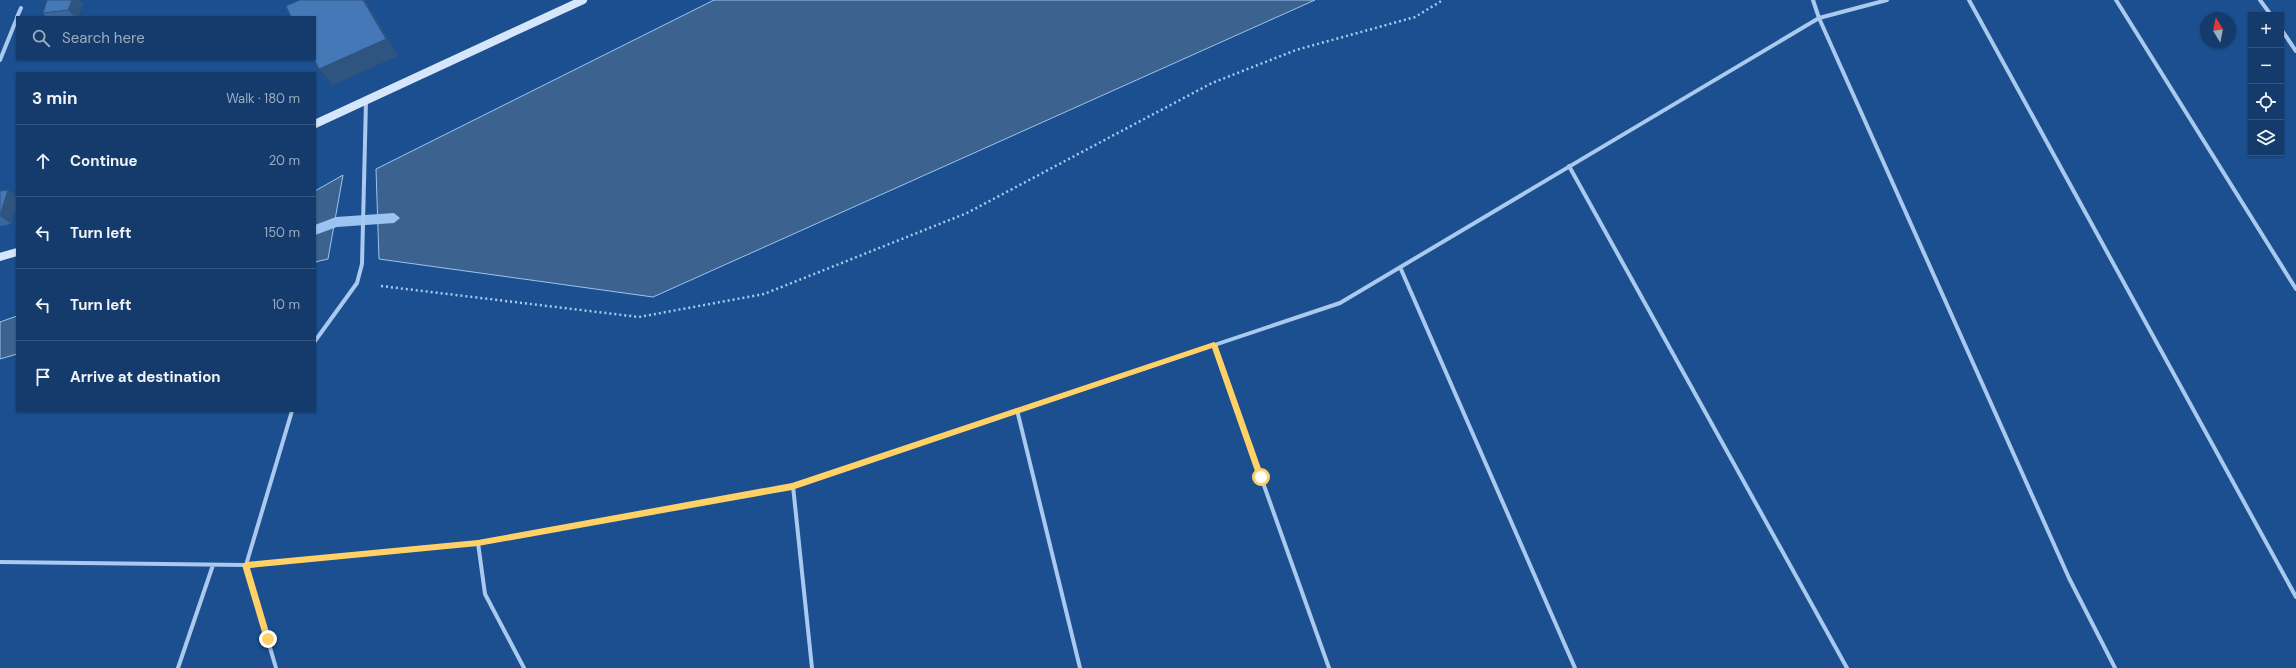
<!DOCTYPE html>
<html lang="en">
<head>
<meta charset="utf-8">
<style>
  body { margin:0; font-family:"DM Sans",sans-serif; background:#214673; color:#f1f3f6 }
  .controls { position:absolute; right:12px; top:12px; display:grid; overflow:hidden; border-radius:0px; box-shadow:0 1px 3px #0004 }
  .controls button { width:36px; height:36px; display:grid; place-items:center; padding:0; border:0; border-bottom:1px solid #33557e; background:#143b6b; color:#f1f3f6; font:20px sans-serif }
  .compass { position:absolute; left:2200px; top:12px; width:36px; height:36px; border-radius:50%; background:#143b6b; box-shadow:0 1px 3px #0004; rotate:350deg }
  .stop { position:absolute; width:12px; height:12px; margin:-9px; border:3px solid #ffd166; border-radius:50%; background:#fff }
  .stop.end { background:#ffd166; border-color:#fff; box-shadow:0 1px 4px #0008 }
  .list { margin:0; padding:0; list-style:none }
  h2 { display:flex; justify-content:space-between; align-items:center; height:52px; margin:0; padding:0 16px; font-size:17px }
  h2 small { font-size:13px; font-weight:400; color:#9dadc1 }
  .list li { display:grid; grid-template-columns:26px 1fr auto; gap:12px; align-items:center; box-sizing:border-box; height:72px; padding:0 16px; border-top:1px solid #33557e }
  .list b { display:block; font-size:15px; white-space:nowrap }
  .list em { font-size:13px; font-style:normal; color:#9dadc1 }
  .icon { flex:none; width:22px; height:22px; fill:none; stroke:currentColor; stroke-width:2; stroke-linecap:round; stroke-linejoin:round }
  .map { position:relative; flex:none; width:2296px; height:668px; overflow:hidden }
  .search { position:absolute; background:#143b6b; box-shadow:0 1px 3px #0004; left:16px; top:16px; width:300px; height:44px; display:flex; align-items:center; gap:10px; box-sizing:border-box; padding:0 14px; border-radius:0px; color:#9dadc1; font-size:15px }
  .panel { position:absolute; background:#143b6b; box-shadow:0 1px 3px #0004; left:16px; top:72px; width:300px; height:340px; border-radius:0px }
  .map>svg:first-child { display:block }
  .water { fill:#3c6290; stroke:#9cc4f0 }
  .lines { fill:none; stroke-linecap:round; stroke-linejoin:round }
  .stream { fill:#9cc4f0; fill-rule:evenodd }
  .path { stroke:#a9c9ee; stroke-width:2.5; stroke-dasharray:2 3; stroke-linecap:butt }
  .street { stroke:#a9c9ee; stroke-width:4 }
  .secondary { stroke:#d6e6fa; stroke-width:8 }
  .wall { fill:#3a679d }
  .shaded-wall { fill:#305480 }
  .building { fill:#4478b7; stroke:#305480 }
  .route { fill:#ffd166 }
</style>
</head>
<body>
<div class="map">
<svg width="2296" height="668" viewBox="0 0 2296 668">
  <rect width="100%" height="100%" fill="#1b4f8f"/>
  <path class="water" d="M714,0h601l-662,297 -274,-38 -3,-90z
    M343,175l-15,84 -13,3v-71z
    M17,316v38l-17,5v-37z"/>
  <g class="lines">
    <path class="stream" d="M394,213l6,5 -6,5 -57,4 -22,8v-10l21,-8z"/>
    <path class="path" d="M381,286l258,31 125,-23 203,-81 245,-130 84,-33 119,-33 28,-17"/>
    <path class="street" d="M1813,0l6,18 250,560 46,90
      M1969,0l327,597
      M2116,0l180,289
      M2260,0l11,15
      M17,17l4,-9
      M2281,29l15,22
      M0,60l17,-42
      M1569,166l278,502
      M1400,267l175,401
      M315,341l42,-58 5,-19 4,-163
      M1214,345l115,323
      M1017,410l63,258
      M793,486l19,182
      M478,543l7,51 39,74
      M0,562l246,3 232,-22 315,-57 547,-183 479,-285 68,-18
      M178,668l35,-103
      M276,668l-30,-103 46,-154"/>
    <path class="secondary" d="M315,124l268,-124
      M0,257l17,-5"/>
  </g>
  <path class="wall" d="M83,3l-5,14h-32l-3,-4z
    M8,190l9,7v7l-6,20 -11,2v-35z"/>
  <path class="shaded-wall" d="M72,0h7l4,3 -5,14h-3l-7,-7z
    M363,0h2l33,56 -65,29 -14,-16z
    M8,190l9,7v7l-6,20 -11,-8z"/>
  <path class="building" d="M47,0h25l-4,10 -25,3z
    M300,0h63l23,39 -67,30 -5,-10h1v-42h-24l-5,-11z
    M8,190l-8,25v-24z"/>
  <path class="route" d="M1214,342l3,2 47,133 -3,3 -4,-3 -45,-129 -420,142 -314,56 -228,22 21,71 -3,3 -4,-3 -22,-74 4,-3 232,-22 314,-57z"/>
</svg>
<div class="controls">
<button>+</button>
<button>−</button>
<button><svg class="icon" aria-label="locate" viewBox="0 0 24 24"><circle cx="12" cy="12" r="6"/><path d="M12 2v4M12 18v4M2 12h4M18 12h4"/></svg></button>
<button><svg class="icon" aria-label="layers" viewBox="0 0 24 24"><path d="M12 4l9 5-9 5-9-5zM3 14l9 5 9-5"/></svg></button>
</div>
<svg class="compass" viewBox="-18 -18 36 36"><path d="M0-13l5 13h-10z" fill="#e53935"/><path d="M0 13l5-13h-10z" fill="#9dadc1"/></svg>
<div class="stop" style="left:1261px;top:477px"></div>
<div class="stop end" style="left:268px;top:639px"></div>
<div class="search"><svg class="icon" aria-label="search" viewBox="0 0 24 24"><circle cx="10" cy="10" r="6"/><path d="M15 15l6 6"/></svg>Search here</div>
<section class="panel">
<h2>3 min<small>Walk · 180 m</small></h2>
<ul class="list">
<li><svg class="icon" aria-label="ahead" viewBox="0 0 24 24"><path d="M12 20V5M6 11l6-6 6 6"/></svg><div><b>Continue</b></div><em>20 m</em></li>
<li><svg class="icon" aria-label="left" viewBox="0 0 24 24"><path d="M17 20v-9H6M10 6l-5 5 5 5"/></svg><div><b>Turn left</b></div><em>150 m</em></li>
<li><svg class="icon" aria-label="left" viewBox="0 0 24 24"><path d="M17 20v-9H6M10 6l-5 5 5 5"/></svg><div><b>Turn left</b></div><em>10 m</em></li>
<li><svg class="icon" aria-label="arrive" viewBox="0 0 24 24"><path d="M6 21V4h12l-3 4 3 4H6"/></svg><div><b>Arrive at destination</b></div></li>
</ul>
</section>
</div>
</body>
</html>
